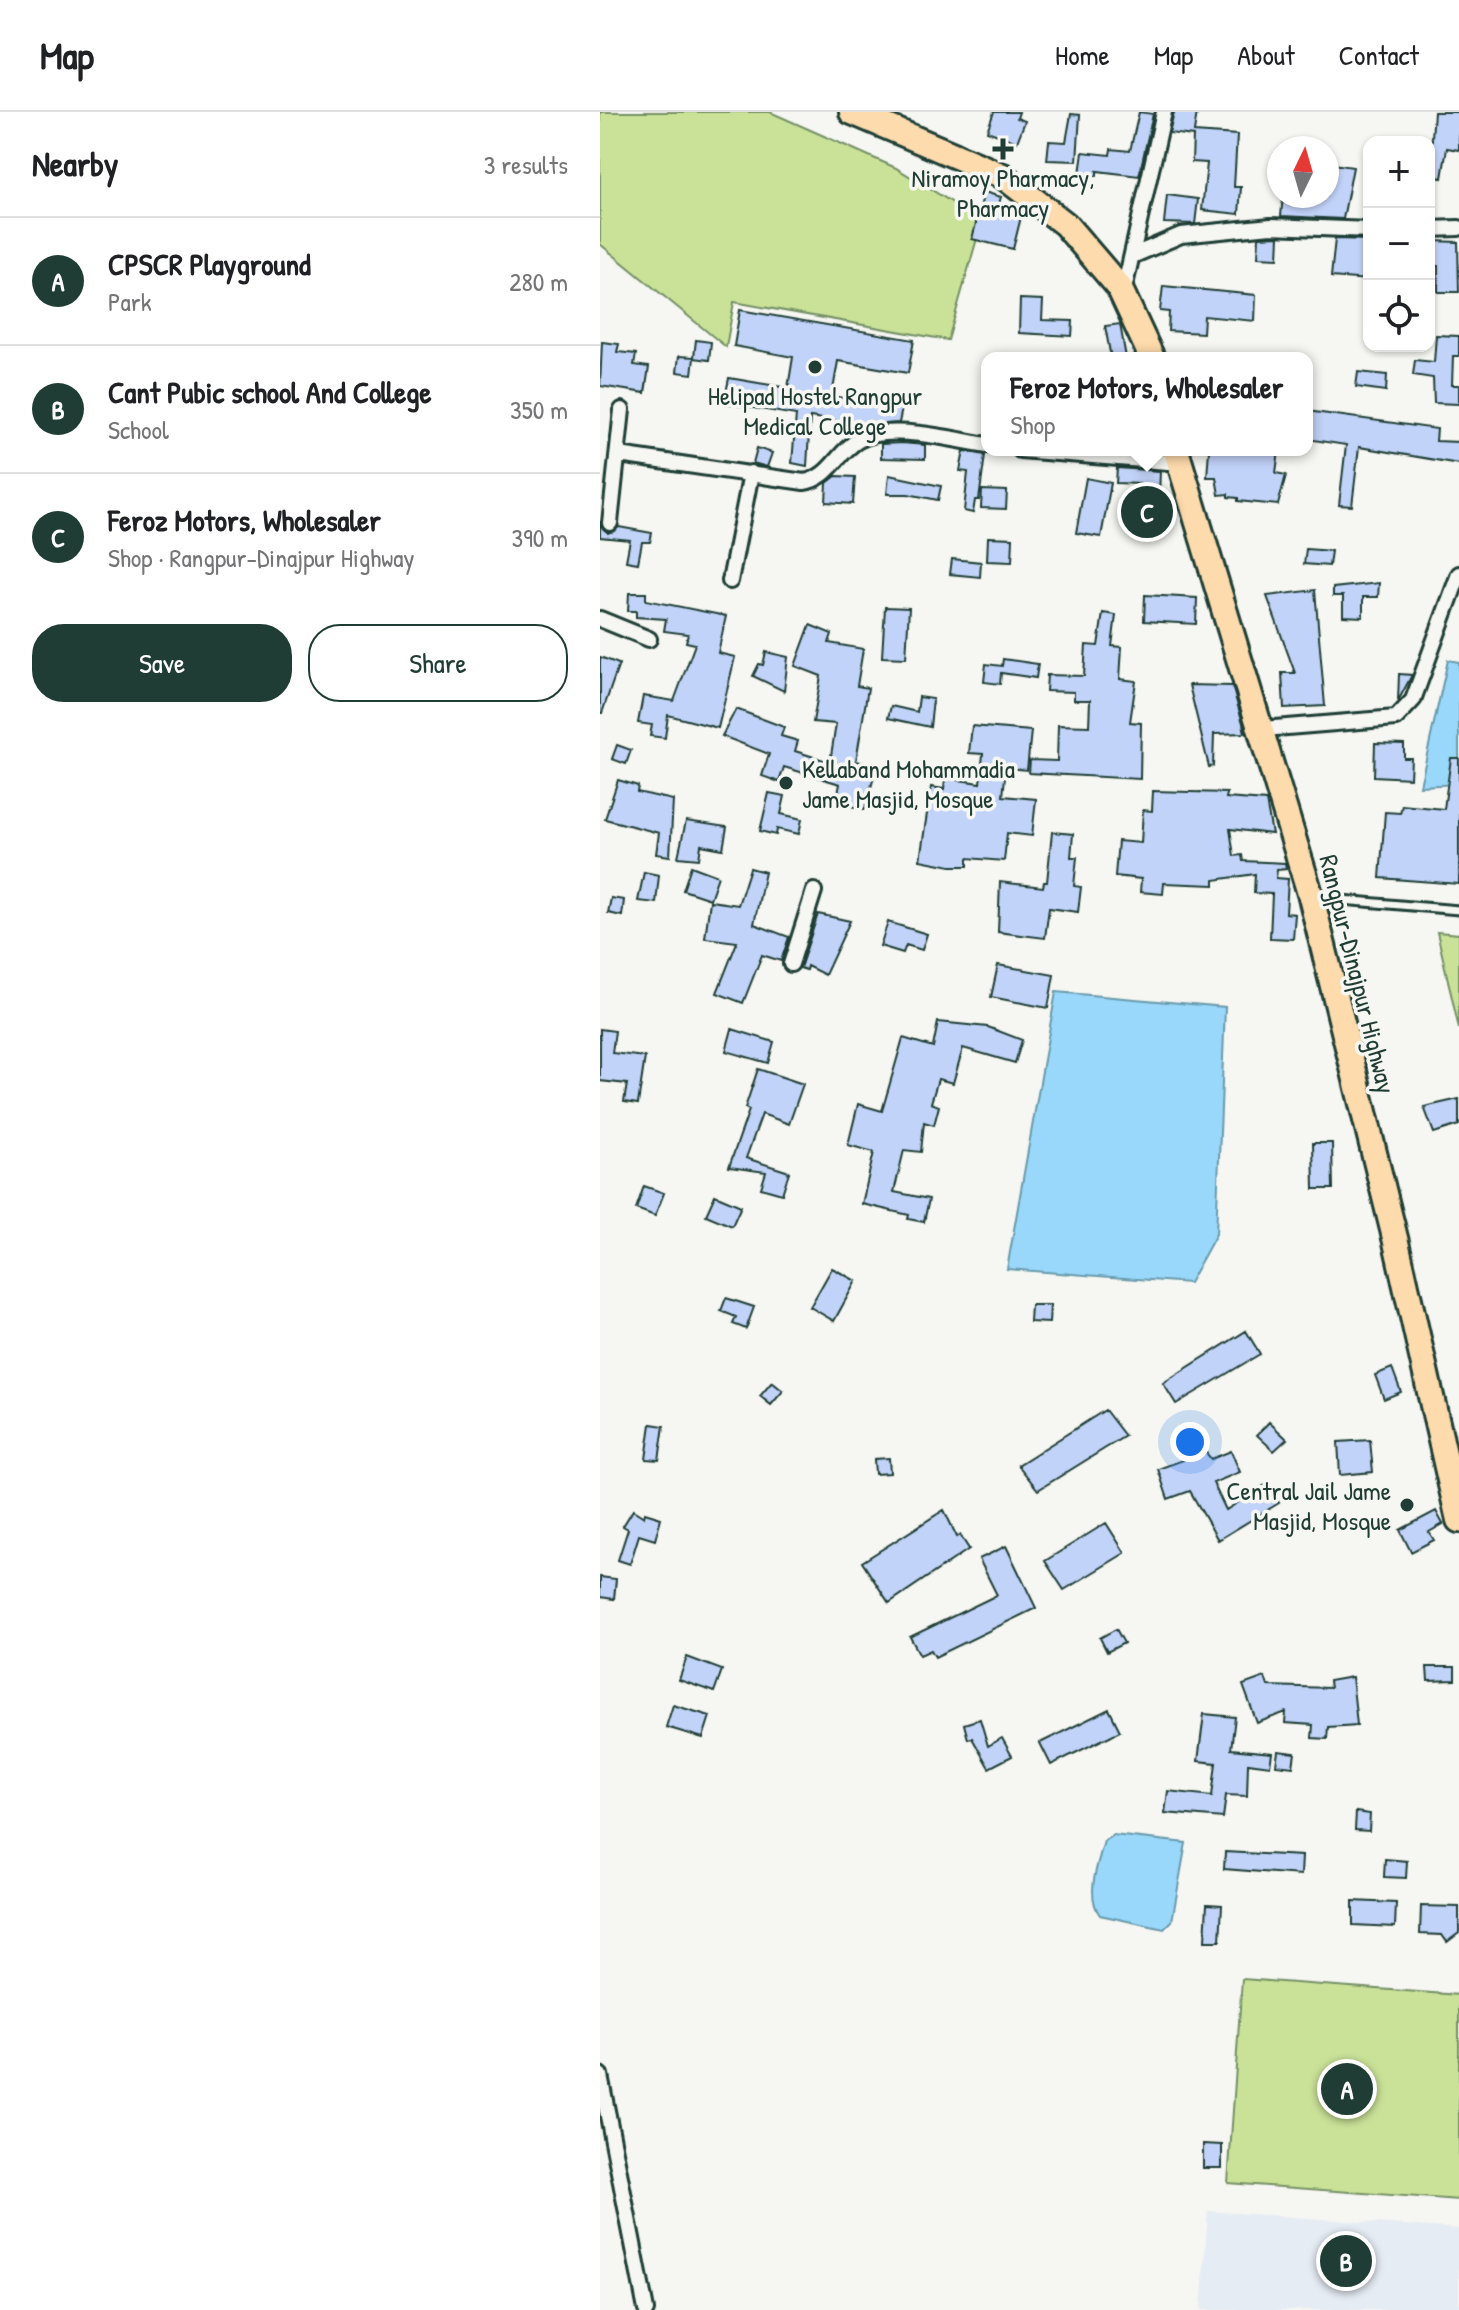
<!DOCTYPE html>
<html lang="en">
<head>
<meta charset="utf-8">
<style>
  body { margin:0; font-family:"Patrick Hand",sans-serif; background:#f2f2f2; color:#202124 }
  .controls { position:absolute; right:24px; top:24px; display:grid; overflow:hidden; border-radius:16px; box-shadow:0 2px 6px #0004 }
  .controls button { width:72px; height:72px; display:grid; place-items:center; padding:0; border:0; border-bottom:2px solid #e0e0e0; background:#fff; color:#202124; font:40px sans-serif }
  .compass { position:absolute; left:667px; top:24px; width:72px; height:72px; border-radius:50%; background:#fff; box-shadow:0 2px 6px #0004; rotate:5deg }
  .you { position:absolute; left:590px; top:1330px; width:28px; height:28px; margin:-20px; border:6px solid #fff; border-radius:50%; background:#1a73e8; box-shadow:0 0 0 12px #1a73e833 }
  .badge { display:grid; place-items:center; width:52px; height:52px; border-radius:50%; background:#1f3d34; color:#fff; font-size:26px; font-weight:700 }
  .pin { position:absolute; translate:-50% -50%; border:4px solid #fff; box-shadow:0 2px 8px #0006 }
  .popup { position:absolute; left:381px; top:240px; width:332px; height:104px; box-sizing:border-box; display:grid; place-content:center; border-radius:16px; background:#fff; filter:drop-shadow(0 2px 6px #0005); font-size:26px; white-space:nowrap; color:#757577 }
  .popup b { font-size:30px; color:#202124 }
  .popup::after { content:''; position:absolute; left:50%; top:100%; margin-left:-16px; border:16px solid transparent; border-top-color:#fff }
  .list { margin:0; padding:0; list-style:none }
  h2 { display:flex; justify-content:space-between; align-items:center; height:104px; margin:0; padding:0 32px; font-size:34px }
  h2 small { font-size:26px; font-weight:400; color:#757577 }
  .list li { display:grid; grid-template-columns:52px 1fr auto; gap:24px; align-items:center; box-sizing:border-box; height:128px; padding:0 32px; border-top:2px solid #e0e0e0 }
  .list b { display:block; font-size:30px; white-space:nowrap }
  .list p { margin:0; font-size:26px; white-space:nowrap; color:#757577 }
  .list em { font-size:26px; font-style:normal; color:#757577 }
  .actions { display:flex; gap:16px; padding:24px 32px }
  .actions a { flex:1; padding:18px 0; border:2px solid #1f3d34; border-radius:32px; text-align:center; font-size:28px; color:#1f3d34 }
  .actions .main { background:#1f3d34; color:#fff }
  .icon { flex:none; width:44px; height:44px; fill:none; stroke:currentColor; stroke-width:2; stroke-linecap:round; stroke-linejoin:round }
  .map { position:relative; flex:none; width:859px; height:2198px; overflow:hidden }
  header { display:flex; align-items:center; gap:48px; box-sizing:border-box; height:112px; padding:0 40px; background:#fff; border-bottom:2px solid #e0e0e0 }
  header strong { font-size:38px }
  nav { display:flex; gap:44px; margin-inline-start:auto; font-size:28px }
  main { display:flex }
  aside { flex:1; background:#fff }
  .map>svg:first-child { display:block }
  .built { fill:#e6ecf4 }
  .green { fill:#cae298; stroke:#749066; stroke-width:2 }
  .water { fill:#99d8fb; stroke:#689aab; stroke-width:2 }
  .building { fill:#c2d3f9; stroke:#1f3d34; stroke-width:2 }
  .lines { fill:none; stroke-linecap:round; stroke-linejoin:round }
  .service-casing { stroke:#1f3d34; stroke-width:13 }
  .minor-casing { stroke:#1f3d34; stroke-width:20 }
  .trunk-casing { stroke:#1f3d34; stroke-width:30 }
  .service { stroke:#f6f6f2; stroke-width:7 }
  .minor { stroke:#f6f6f2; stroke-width:14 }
  .trunk { stroke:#fedbac; stroke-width:24 }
  .poi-dot { fill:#1f3d34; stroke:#f6f6f2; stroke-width:3 }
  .labels { text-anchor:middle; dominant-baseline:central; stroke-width:7; stroke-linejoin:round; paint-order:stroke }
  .poi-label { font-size:26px; fill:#1f3d34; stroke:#f6f6f2 }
  .street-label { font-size:26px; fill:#1f3d34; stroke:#f6f6f2 }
</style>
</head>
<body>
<header>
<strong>Map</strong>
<nav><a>Home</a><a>Map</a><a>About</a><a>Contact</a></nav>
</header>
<main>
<aside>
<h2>Nearby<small>3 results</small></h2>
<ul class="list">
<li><span class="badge">A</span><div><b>CPSCR Playground</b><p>Park</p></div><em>280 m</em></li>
<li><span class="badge">B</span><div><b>Cant Pubic school And College</b><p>School</p></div><em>350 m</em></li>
<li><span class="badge">C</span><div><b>Feroz Motors, Wholesaler</b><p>Shop · Rangpur-Dinajpur Highway</p></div><em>390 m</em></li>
</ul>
<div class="actions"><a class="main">Save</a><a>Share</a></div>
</aside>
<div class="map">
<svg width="859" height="2198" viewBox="0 0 859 2198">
  <rect width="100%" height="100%" fill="#f6f6f2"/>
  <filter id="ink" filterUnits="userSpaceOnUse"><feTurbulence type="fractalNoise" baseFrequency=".0125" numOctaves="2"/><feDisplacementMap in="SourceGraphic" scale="16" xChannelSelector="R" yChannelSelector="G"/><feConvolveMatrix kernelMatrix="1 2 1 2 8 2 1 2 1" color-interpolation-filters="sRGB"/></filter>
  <g filter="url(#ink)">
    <path class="built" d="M608,2099l251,18v81h-258z"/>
    <path class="green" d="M0,0h170l126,56 86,53 -34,119 -214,-38 -8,45 -126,-103z
      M837,820l22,2v95z
      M642,1867l217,16v205l-231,-17z"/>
    <path class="water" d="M848,548l11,2v122l-39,2z
      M456,880l169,15 -9,227 -27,49 -182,-14z
      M513,1723l73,8 -14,78 -8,8 -64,-14c-15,-20 -2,-52 4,-74z"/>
    <path class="building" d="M394,0h25l-2,6 8,3 -8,21 -30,-11z
      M539,0l14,2 -14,62 -42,-5v5l-17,-2 3,-22 27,3 1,-6 19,2z
      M574,0h23l-3,20 43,3 -3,52h7l-2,27 -37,-4 5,-47 -15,-1 1,-26 -24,-3z
      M834,0h25v38l-12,-2 -5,30 -13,-2z
      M471,2l9,1 -3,46 -30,-1 2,-19 17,1z
      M727,51l26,4 -10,52 -62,-3 2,-20h44z
      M384,80l17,5 -3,10 24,6 -9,36 -41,-10z
      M567,83l31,4 -3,25 -31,-1z
      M679,124l-1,22 -20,-1 1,-20z
      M735,127l34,1v40l-38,-3z
      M833,129l25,1 1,50h-21v-26h-6z
      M563,174l93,9 -1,26 -51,-5 -1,17 -35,-2 1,-19 -9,-1z
      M420,187l23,1 -1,20 31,1 -1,15 -53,-3z
      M140,198l174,30 -6,33 -70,-12 -6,35 70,12 -3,15 -34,3 -55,-9 -3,49 -15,-3 4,-48 -72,-12 5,-25 59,10 5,-31 -59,-11z
      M520,212l6,34h-15l-6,-32z
      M836,223l23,1v20h-6l-1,29h7v19l-25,-1 -1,-25 -20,-3 2,-15 19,2z
      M96,228l15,2 -2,18 -15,-2 -2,16 -15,-2 2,-16 15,1z
      M2,230l17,2 -2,8 19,2 -2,11 15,2 -4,26 -45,-7z
      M758,260l29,3 -1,16 -30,-4z
      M707,299l130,18 -1,12 23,1v22l-100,-17 -7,59 -13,-1 7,-60 -39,-6z
      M302,331l23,2v14l-44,-1v-14z
      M157,336l15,5 -5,14 -14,-4z
      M609,338h70l-3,23 10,2 -8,30 -40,-4v-3l-10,-1v-3l-9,1 -3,-18h-9z
      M364,339l21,4 -6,45h-4l-2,13 -9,-2 4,-39 -8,-1z
      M517,356l43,3 -1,24 -19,-1v-10l-24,-1z
      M289,363l52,11 -3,14 -30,-6h-21z
      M236,364l19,1 -2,27 -27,-2 1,-19z
      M486,366l25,5 -10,54 -25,-4z
      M382,378l25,1 -1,18 -25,-1z
      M0,411l8,10 11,-6 33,6 -2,9h-8l-4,21 -12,-2 4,-21 -30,-3z
      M388,425l25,1 -1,24 -25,-1z
      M706,437l25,2 -2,15 -25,-2z
      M352,447l29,3 -1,15 -30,-3z
      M779,471l-1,14h-15v20l-20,-1v-20h-10v-8z
      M715,478l10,116 -41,2 -2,-35h13l-28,-77z
      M29,481h17v7l80,16 -8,37 17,4 -17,71 -50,-13 -3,23 -15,-2 2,-11 -14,-2 5,-27 31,5 21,-57 -9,-2 2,-8 -24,-3 2,-12 -30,-2v-6h-8z
      M545,483l52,3 -1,26 -52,-3z
      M285,495l24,1 -3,50 -24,-1z
      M503,501l13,2 -4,31 10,1 -2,32 16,2 -6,41 11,1 -1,56 -111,-6 1,-13 27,1 1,-36 31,1 1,-26h-16v-8l-28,-1 1,-16 37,1 2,-31 12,1z
      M210,513l22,9 -3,9 34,6 -6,37 11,2 -12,73 21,5 -12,43 -29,-6 4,-19 -56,-17 -5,15 -17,-6 7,-22 -47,-18 14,-27 48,18 -3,9 17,5 -3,10 35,11 6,-38 -23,-2 8,-46 -26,-10z
      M166,540l22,5 -4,34 -31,-15 6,-12 4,1z
      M0,545l19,7 -17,49h-2z
      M403,547l35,5 -2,14 -35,-5 -1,11 -16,-2 2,-18 16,2z
      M799,562l13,1 -14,26z
      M589,573l43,1 11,37 2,10 -31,1 -1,32 -4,1z
      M319,585l14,2 -3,28 -42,-9 3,-12 26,6z
      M372,614l59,5 -4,39 -21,-2 -3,28 33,3 -4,37 -25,-3 -3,28 -36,-3v8h-17l-31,-6 11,-73 13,2 1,-11 35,5 3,-29 -14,-1z
      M775,631l29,1v14h7l-1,20 -36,-2z
      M17,633l14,5 -5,14 -14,-5z
      M851,646h8v126l-79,-6 5,-66 15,1 2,-8 42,4z
      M18,668l20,6 -1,6 36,8 -3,56 -14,-2 3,-21 -54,-14z
      M553,679l74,2 -1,5 40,3 6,33 -42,-5 4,27 8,-1 1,6 42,2 1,6 -9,1 -1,8 12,1 -2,34 9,1 -2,25 -23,-1 2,-44 -18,-1 1,-19 -41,6v5l-50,-2 -1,11 -23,-2 1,-13 -26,-3 3,-35 23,2 2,-33 9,1z
      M169,681l16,3 -4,18 21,5 -3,15 -22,-5 -1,6 -16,-4z
      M86,709l41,6 -4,22 -22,-4 -2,14 -21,-2z
      M452,720l21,2 -2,23h6l-3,29 7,1 -3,25 -29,-4 -4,30 -47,-6 2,-50 43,5 1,-5h3z
      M91,754l27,10 -8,23 -27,-9z
      M150,756l15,4 -11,52 35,13 -8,24 -19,-6 -19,48 -26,-10 20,-51 -32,-4 5,-37 28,4z
      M44,760l15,3 -3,28 -18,-2z
      M11,786l13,2 -2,16 -14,-3z
      M218,802l32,7 -25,54 -18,-9 -1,4 -6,-2z
      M288,810l39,12 -5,16 -16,-5 -3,8 -23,-7z
      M398,853l56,10 -6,33 -57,-11z
      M338,910l50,5 34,13 -7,23 -52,-15 -10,35 -15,-4 -7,24 8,3 -5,19 -10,-3 -3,30 -17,-2 -10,42 35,7 -5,23 -16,-3 1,-4 -47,-11 12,-52 -26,-7 10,-41 24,7 21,-73 30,9z
      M0,917l15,2 -3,22 33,4 -7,47 -14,-2 3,-18 -27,-3z
      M132,917l42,13 -6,21 -42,-12z
      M158,957l45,15 -14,40 -27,-10 -16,44 43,14 -7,22 -21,-6 5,-16 -37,-5 20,-57 -4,-2z
      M859,987v26l-25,8 -10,-26z
      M713,1031h19l1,46h-19z
      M44,1074l20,7 -9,23 -19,-7z
      M115,1083l26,11 -9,20 -26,-11z
      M232,1156l24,13 -22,40 -24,-14z
      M126,1186l28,9 -8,22 -13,-5 3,-7 -15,-6z
      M431,1193h19l-1,18 -19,-1z
      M646,1219l14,23 -84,50 -13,-21z
      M792,1256l9,24 -17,7 -9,-24z
      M172,1270l11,9 -12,14 -11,-9z
      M505,1298l20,26 -87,54 -20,-25z
      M669,1310l18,17 -13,12 -17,-16z
      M51,1312l13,2 -5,34 -13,-1z
      M596,1327l15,20 20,-8 9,21 -27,11 13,27 41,-26 12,19 -61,37 -28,-49 -22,8 -10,-30 33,-12 -7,-9z
      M770,1328l3,32 -33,3 -2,-33z
      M289,1346l1,15 -15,1 -1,-15z
      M33,1398l11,7 1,-4 16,5 -6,22 -16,-5 -9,29 -12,-4 10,-31 -5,-3z
      M344,1398l13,27 3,-2 9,14 -80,54 -27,-41z
      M836,1399l7,13 -14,8 5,8 -23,12 -11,-22z
      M506,1411l19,30 -61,37 -19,-29z
      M406,1434l30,62 -101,49 -4,-7 -11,5 -10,-18 87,-42 -18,-36z
      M0,1465l16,2 -2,20 -14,-2z
      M516,1517l8,14 -17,9 -7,-14z
      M87,1545l35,13 -8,22 -35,-12z
      M827,1555h28v13l-27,1z
      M665,1565l3,9 62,2 -1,-7 23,-4 5,48 -29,2 -1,12 -15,-1 1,-13 -28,-2 1,-11 -29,11 -14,-38z
      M73,1593l37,11 -7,22 -37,-11z
      M509,1597l11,22 -69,34 -11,-22z
      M604,1602l31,3 -4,32 41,4 -2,13 -22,-3 -1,33 -21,-1 -3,23 -58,-5 3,-22 44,5 4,-33 -18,-2z
      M380,1607l8,27 14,-8 10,18 -23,12 -17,-30 -4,1 -4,-15z
      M678,1639l17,2 -2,14 -17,-2z
      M756,1700l14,2 -1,17 -14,-1z
      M625,1740l77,4 -1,19 -77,-6z
      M785,1747l22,2 -1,17 -22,-1z
      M753,1789l43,2 -1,24 -42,-2z
      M607,1792l15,1 -2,36h-15z
      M821,1794l38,1v26l-12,9 -5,-7 -22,-1z
      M603,2032l19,1v23h-19z"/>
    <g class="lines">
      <g class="service-casing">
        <path id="service" d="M718,786l141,12"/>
      </g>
      <g class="minor-casing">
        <path id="minor" d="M829,117l30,-1
          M532,144l49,-21 90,-9 98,4
          M523,182l41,-182
          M420,338l160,13
          M19,343l185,27c26,-4 32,-28 53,-41 29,-19 97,-1 130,4
          M10,411l12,-113
          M130,469l21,-108
          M0,507l49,20
          M663,617l133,-11 17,-18 46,-126
          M191,852l23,-73
          M0,1963l46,235"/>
      </g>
      <g class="trunk-casing">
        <path id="trunk" d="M252,0l151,64 62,48 54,63 33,71
          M576,338l135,447 85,345 63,278"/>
      </g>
      <use href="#service" class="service"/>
      <use href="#minor" class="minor"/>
      <use href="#trunk" class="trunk"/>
    </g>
  </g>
  <g class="poi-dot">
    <path d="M399 25h8v8h8v8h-8v8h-8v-8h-8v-8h8z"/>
    <circle cx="215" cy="255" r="8"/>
    <circle cx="186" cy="671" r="8"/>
    <circle cx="807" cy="1393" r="8"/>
  </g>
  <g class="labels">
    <g class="poi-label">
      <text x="403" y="65">Niramoy Pharmacy,<tspan x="403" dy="30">Pharmacy</tspan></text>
      <text x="215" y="283">Helipad Hostel Rangpur<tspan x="215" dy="30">Medical College</tspan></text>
      <text x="202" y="656" text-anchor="start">Kellaband Mohammadia<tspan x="202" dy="30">Jame Masjid, Mosque</tspan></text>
      <text x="791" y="1378" text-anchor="end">Central Jail Jame<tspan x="791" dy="30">Masjid, Mosque</tspan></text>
    </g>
    <g class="street-label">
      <text transform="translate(758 862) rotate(76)">Rangpur-Dinajpur Highway</text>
    </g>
  </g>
</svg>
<div class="controls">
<button>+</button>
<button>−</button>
<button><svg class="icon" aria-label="locate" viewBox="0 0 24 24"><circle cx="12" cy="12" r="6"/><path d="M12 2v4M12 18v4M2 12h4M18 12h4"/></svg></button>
</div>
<svg class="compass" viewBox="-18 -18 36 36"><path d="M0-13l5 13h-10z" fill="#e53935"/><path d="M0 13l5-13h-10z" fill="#757577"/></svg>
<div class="you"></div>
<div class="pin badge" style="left:747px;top:1977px">A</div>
<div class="pin badge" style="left:746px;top:2149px">B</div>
<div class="pin badge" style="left:547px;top:400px">C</div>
<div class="popup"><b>Feroz Motors, Wholesaler</b>Shop</div>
</div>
</main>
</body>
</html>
